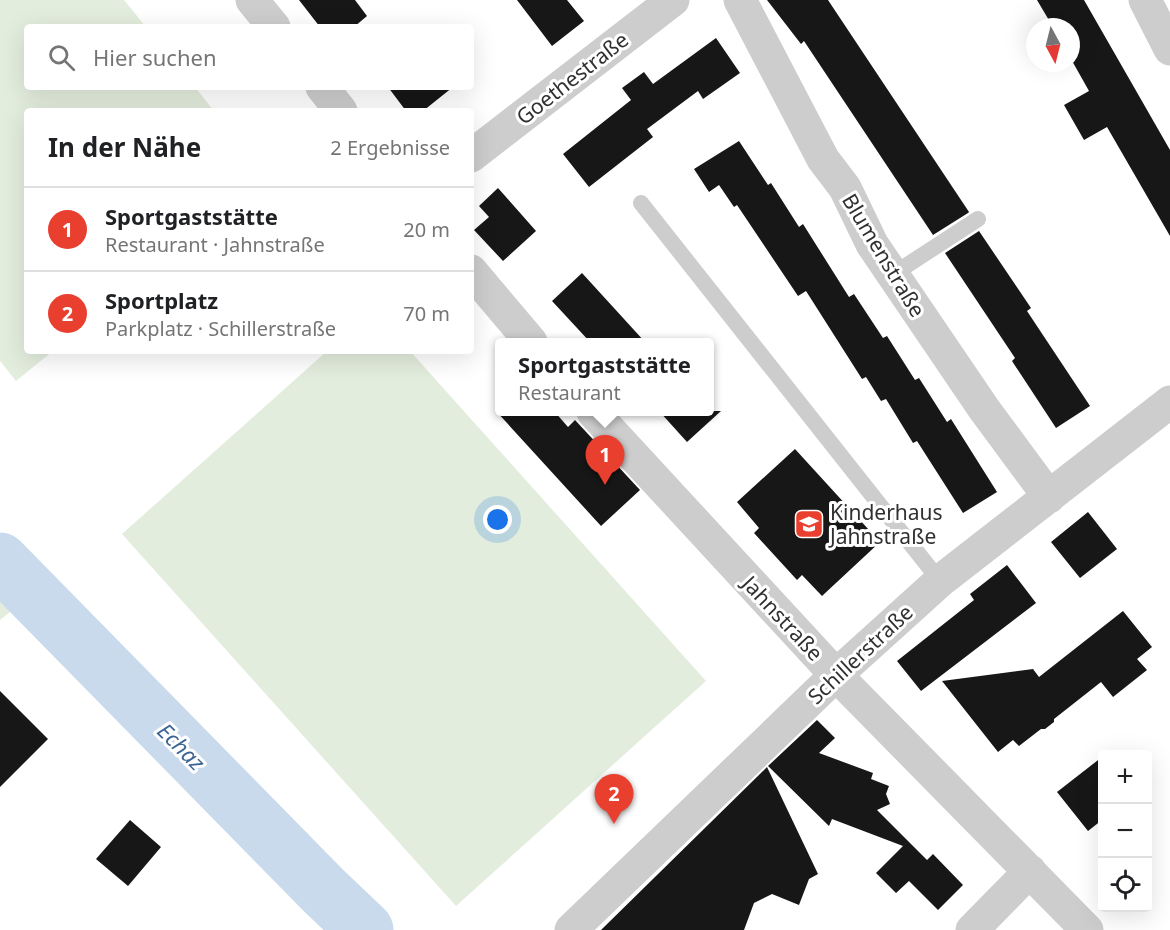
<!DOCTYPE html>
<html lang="de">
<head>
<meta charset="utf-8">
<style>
  body { margin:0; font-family:"Noto Sans",sans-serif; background:#f6f6f6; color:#202124 }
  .controls { position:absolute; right:18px; bottom:18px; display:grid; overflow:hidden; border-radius:6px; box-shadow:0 6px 24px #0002 }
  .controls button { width:54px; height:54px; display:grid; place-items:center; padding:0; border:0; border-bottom:2px solid #e0e0e0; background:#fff; color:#202124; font:30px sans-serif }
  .compass { position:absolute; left:1026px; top:18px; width:54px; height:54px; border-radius:50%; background:#fff; box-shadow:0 6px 24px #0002; rotate:173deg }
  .you { position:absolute; left:498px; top:520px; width:21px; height:21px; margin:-15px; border:4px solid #fff; border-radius:50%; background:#1a73e8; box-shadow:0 0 0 9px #1a73e833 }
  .badge { display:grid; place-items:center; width:39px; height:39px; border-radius:50%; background:#e93f2f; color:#fff; font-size:20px; font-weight:700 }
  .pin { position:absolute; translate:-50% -50px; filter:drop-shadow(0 2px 3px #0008) }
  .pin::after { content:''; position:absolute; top:32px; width:21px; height:18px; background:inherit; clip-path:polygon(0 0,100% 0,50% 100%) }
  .popup { position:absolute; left:495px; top:338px; width:219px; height:78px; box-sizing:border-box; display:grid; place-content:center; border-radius:6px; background:#fff; filter:drop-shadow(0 2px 4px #0005); font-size:20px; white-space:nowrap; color:#757577 }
  .popup b { font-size:22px; color:#202124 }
  .popup::after { content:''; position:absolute; left:50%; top:100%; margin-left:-12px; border:12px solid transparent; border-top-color:#fff }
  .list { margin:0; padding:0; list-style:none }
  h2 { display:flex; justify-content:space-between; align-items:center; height:78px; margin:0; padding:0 24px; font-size:26px }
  h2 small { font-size:20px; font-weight:400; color:#757577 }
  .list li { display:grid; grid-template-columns:39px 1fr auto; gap:18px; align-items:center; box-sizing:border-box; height:84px; padding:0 24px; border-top:2px solid #e0e0e0 }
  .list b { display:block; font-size:22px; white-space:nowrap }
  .list p { margin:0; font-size:20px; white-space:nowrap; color:#757577 }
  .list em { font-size:20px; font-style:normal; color:#757577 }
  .icon { flex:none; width:33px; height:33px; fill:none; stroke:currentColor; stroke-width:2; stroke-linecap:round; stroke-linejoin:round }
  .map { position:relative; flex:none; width:1170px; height:930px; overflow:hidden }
  .search { position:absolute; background:#fff; box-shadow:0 6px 24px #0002; left:24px; top:24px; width:450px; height:66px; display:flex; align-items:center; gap:15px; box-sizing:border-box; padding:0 21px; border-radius:6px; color:#757577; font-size:22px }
  .panel { position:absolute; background:#fff; box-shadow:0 6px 24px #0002; left:24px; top:108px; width:450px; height:246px; border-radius:6px }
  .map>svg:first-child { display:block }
  .green { fill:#e3eddd }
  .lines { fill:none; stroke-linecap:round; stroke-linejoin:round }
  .river { stroke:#c9daed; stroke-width:57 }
  .building { fill:#171717 }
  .service { stroke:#cdcdcd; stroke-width:16 }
  .minor { stroke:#cdcdcd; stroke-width:33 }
  .labels { text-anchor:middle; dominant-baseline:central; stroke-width:6; stroke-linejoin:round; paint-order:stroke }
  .street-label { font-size:21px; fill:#303030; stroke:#fff }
  .poi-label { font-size:21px; fill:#303030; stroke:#fff; text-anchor:start }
  .water-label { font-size:22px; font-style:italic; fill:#3b6494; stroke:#fff }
</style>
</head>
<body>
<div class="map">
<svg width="1170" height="930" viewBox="0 0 1170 930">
  <rect width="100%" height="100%" fill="#fff"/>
  <path class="green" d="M0,0h124l22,27h-119v60h168l19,24h-187v240h26l-37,30 -16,-20z
    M327,351h83l296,330 -250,225 -334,-372z
    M0,561l31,31 -17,17 -14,11z"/>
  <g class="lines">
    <path class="river" d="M0,561l324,330 41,39"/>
  </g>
  <path class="building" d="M299,0h56l12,16 -13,11h-34z
    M517,0h50l17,21 -32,25z
    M767,0h61l141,212 -1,1 -35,22 -129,-194 -3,3z
    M1037,0h47l86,150v86l-63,-109 -23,13 -20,-35 25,-14 -18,-32v-32h-18z
    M716,38l24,35 -37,26 -5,-8 -51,38 6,8 -64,50 -26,-33 68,-54 -9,-12 22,-16 9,12z
    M388,87h65l-30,24h-17z
    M739,141l29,44 3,-2 28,44 4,-3 46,73 5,-3 29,44 4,-2 28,44 4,-2 28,44 4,-3 46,73 -34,21 -46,-72 -4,2 -27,-44 -5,2 -15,-24 -4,2 -56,-88 -8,5 -61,-91 -3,2 -15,-22 -10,7 -15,-23z
    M498,188l38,43 -33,30 -29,-31 15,-13 -10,-11z
    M979,231l52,77 -4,3 63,95 -34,22 -44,-67 3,-3 -70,-105z
    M582,273l63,69h-55l-38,-41z
    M496,411h58l14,16 7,-7 65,70 -39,36z
    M659,411h62l-34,31z
    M795,449l85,93 -58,54 -20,-21 -5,5 -43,-47 5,-5 -22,-26z
    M1088,512l29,37 -37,29 -29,-36z
    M1007,565l29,38 -115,88 -24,-30 77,-61 -4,-6z
    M1123,611l29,36 -15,12 10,11 -34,27 -12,-15 -47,37v3l-9,7h-4l-22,17 -6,-6 -15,12 -56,-71 91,-12 6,8z
    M0,691l48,48 -48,48z
    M817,720l18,18 -16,15 54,20 -2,6 18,7 -3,8 4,10 -13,6 50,50 6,-6 30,31 -25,25 -29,-29 -13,12 -20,-20 27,-27 -71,-27 -3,7 -61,-60z
    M1102,757v63l-14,11 -31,-39z
    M767,767l51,107 -9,5 -10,26 -27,-11 -18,9 -10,27h-143z
    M130,820l31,27 -33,39 -32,-27z"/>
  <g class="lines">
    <path class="service" d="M641,203l299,378
      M892,275l86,-56"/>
    <path class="minor" d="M252,0l22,27
      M740,0l83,159 22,29 27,56 112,165 65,88
      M1145,0l25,49
      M322,87l19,24
      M471,156l202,-156
      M471,271l60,71
      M593,412l243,263 251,255
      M571,930l265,-255 104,-94 230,-179
      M972,930l58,-59"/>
  </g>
  <defs>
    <g id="school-square" transform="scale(1.5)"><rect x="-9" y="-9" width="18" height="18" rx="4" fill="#e93f2f" stroke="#fff"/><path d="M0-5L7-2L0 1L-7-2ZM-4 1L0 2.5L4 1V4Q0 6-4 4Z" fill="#fff"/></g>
  </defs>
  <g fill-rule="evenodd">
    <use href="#school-square" x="809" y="524"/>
  </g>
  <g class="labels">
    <g class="street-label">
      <text transform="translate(572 78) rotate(-38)">Goethestraße</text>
      <text transform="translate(884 255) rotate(59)">Blumenstraße</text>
      <text transform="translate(783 618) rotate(47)">Jahnstraße</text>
      <text transform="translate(860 654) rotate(-43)">Schillerstraße</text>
    </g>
    <g class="poi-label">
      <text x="830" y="512">Kinderhaus<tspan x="830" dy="24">Jahnstraße</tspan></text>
    </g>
    <g class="water-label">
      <text transform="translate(182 746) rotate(45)">Echaz</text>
    </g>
  </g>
</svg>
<div class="controls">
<button>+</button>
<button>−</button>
<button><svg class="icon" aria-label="locate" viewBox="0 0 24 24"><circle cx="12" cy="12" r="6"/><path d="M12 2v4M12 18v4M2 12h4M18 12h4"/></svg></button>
</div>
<svg class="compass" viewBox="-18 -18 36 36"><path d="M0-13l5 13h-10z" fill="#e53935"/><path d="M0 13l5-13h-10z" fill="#757577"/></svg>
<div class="you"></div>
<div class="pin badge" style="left:605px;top:485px">1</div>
<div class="popup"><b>Sportgaststätte</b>Restaurant</div>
<div class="pin badge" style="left:614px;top:824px">2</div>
<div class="search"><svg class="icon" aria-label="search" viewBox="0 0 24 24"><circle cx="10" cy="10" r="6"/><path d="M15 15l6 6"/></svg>Hier suchen</div>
<section class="panel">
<h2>In der Nähe<small>2 Ergebnisse</small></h2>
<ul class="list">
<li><span class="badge">1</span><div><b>Sportgaststätte</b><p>Restaurant · Jahnstraße</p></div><em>20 m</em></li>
<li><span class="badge">2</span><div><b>Sportplatz</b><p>Parkplatz · Schillerstraße</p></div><em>70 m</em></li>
</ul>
</section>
</div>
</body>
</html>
